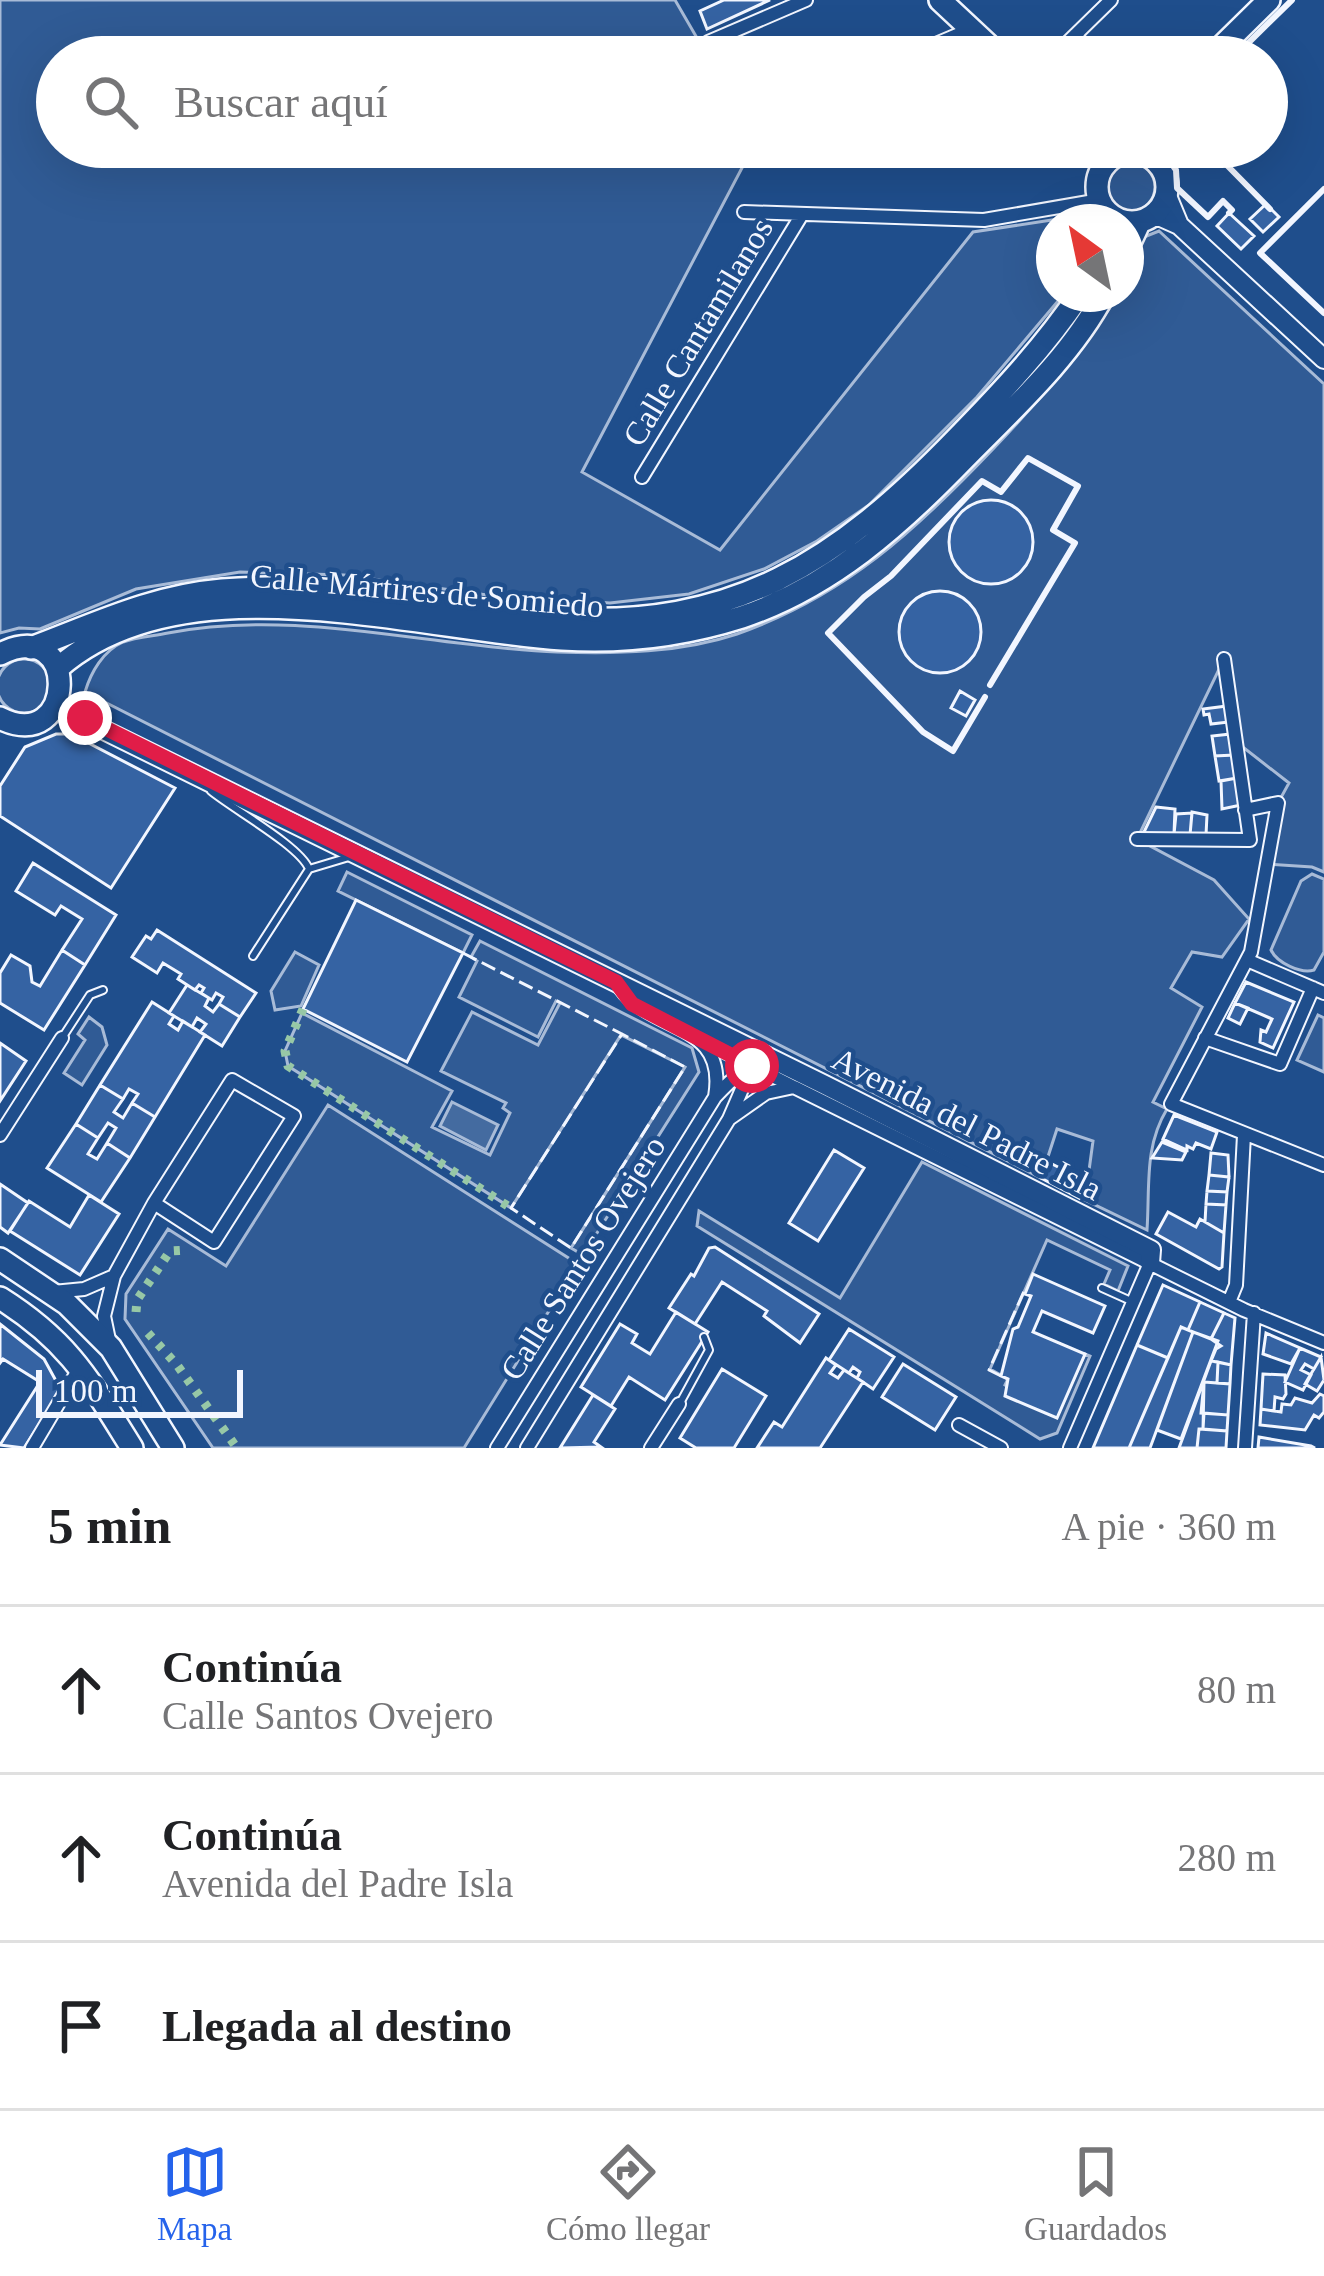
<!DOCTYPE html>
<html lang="es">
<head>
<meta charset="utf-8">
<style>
  body { margin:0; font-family:Georgia,serif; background:#f6f6f6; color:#202124 }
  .compass { position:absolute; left:1036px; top:204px; width:108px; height:108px; border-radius:50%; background:#fff; box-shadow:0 12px 48px #0002; rotate:327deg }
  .scale { position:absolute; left:36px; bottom:30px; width:207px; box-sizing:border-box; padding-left:12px; border:6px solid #f2f6ff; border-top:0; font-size:33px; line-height:42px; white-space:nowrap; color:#f2f6ff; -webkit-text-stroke:9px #1f4e8c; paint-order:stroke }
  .stop { position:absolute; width:36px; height:36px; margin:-27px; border:9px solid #e11d48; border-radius:50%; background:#fff }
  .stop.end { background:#e11d48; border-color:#fff; box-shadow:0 3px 12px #0008 }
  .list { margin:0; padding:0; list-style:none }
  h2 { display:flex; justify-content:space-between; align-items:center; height:156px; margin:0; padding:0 48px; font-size:51px }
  h2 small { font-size:39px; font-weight:400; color:#757577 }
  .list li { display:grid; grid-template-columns:78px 1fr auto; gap:36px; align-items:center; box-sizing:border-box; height:168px; padding:0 48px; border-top:3px solid #e0e0e0 }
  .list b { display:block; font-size:45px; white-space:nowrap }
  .list p { margin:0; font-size:39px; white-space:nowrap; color:#757577 }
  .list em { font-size:39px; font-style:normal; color:#757577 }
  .icon { flex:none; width:66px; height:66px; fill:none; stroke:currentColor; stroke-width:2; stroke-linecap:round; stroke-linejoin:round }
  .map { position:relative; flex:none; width:1324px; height:1448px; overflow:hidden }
  .search { position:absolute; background:#fff; box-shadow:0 12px 48px #0002; left:36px; right:36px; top:36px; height:132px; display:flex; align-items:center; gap:30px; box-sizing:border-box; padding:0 42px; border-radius:66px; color:#757577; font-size:45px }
  .sheet { height:660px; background:#fff }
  nav { display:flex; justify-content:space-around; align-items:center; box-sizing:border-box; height:168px; border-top:3px solid #e0e0e0; background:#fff; font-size:33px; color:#757577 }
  nav a { display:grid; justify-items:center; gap:6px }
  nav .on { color:#2563eb }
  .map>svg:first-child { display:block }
  .green { fill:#305b95; stroke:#a8bbd7; stroke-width:3 }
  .water { fill:#446ba0; stroke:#a8bbd7; stroke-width:3 }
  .building { fill:#3563a3; stroke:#f2f6ff; stroke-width:3 }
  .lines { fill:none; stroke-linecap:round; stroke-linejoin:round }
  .lane-casing { stroke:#f2f6ff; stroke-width:10 }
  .street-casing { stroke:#f2f6ff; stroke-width:16 }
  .secondary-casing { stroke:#f2f6ff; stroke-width:22 }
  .primary-casing { stroke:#f2f6ff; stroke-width:26 }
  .lane { stroke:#1f4e8c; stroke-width:6 }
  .street { stroke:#1f4e8c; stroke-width:12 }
  .secondary { stroke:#1f4e8c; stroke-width:18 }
  .primary { stroke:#1f4e8c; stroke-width:21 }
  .hedge { stroke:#97c8a6; stroke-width:9; stroke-dasharray:6 9; stroke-linecap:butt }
  .fence { stroke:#f2f6ff; stroke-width:3; stroke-dasharray:15 6; stroke-linecap:butt }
  .wall { stroke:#f2f6ff; stroke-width:6 }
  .route { stroke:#e11d48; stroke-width:15 }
  .labels { text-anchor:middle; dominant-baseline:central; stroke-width:9; stroke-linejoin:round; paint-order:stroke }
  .street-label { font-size:33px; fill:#f2f6ff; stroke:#1f4e8c }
</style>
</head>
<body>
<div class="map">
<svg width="1324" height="1448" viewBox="0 0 1324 1448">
  <rect width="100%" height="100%" fill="#1f4e8c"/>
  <path class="green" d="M0,0h675l33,57h-651v90h696l-171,325 138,78 253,-318 118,-18 5,8h-42v72h10l-87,103 -108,108 -52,36 -53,28 -75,25 -79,9 -123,-8 -143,-20 -104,-3 -104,17 -96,40 -21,-1 -19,5z
    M1107 187a24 24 0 1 1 48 0a24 24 0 1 1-48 0Z
    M1159,231l165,153v488l-12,-5 -45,-3 11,-61 11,-20 -54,-42 -12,-80 -86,178 77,41 35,39 -27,38 -30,-5 -21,36 31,19 -49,95 14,7c-23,38 -17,77 -20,121l-62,-30 8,-59 -36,-12 -16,49 -956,-486c6,-20 18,-41 38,-50 13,-5 31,-6 45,-9 130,-25 259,14 389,19 60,2 123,1 180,-18 108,-38 179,-104 256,-185 47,-49 89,-98 126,-155h7v-14l18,-43z
    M-3 686a27 27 0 1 1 54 0a27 27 0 1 1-54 0Z
    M347,872l125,63 -9,18 -125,-62z
    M1312,874l12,5v73l-10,18c-13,4 -37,-7 -43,-20l30,-69z
    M480,941l212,107 7,24 -116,183 -12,-7 114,-181 -64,-32 -110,173 -223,-142 -3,-15 17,-38 150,78 -20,36 58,28 20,-42 -7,-5 3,-5 -65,-32 31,-59 66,33 22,-42 -4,-2 -18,36 -79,-40 18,-36 -6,-4z
    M295,952l24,13 -18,41 -26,4 -4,-19z
    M1318,1015l6,3v54l-27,-12z
    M89,1017l13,10 5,18 -25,40 -18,-12 21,-33 -7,-6z
    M328,1105l250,159 -114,184h-251l-88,-129 1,-25 42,-65 58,37z
    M922,1162l206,104 -10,25 -14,-7 6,-14 -63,-30 -57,129 18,10 -3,6 51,32 29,-63 5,2 -33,77 -17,6 -343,-213 2,-15 141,87z"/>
  <path class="water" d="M452,1102l46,23 -12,25 -46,-24z"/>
  <path class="building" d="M724,0h46l-63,29 -7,-18z
    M1266,204l13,13 -16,15 -13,-13z
    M1229,213l25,23 -13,13 -24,-23z
    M949 542a42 42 0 1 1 84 0a42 42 0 1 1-84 0Z
    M899 632a41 41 0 1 1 82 0a41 41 0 1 1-82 0Z
    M960,691l15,9 -9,16 -15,-8z
    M1227,706l2,16 -18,2 -2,-10 -5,1 -1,-6z
    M56,734h15l104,54 -64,100 -111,-72v-30l25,-39z
    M1231,734l3,21 -19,1 -3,-20z
    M1234,755l3,23 -18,3 -4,-25z
    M1237,778l4,27 -19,4 -1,-28z
    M1156,807l19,2 -1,25h-31z
    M1192,812l15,3 -1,20h-16z
    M1192,813l-2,22 -16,-1 2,-20z
    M33,863l83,52 -31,50 -23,-15 20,-31 -21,-13 -6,9 -39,-24z
    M356,900l107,53 -56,109 -104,-53z
    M157,930l99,63 -16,24 -21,-13 4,-7 -7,-4 -4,7 -11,-7 3,-5 -5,-3 -4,5 -17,-11 3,-5 -18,-11 -6,10 -25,-16 14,-21 5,3z
    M62,950l23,15 -41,65 -44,-27v-30l11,-18 19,11 2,16 8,4z
    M1246,982l48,20 -21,46 -13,-6 1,-12 5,2 6,-13 -37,-16z
    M187,985l22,13 -4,8 8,6 6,-8 21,13 -18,29 -22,-14 6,-8 -9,-6 -5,9 -23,-14z
    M152,1002l22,14 -5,8 9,6 5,-9 22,14 -50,82 -23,-14 6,-9 -9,-5 -6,10 -23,-14z
    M1235,1003l13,5 -8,16 -12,-6z
    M0,1043l26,18 -26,40z
    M100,1085l23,14 -9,13 9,6 9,-15 23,14 -25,41 -23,-15 9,-15 -8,-5 -10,15 -22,-14z
    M1174,1115l43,17 -6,17 -15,-6 -3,6 -6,-3v4l-24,-11z
    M76,1124l22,14 -10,16 9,5 10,-16 23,15 -29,44 -54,-34z
    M1162,1142l24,10 -4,8 -30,-2z
    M834,1150l30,18 -46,73 -29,-18z
    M1211,1153l17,2 1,22 -20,-2z
    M1046,1161l38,19 -5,18 -38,-20z
    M1209,1175l20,2 -2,15 -20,-1z
    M0,1184l28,19 -20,30 -8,-6z
    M1207,1191l20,1 -1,13 -20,-1z
    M89,1195l30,19 -39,61 -70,-44 19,-30 41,26z
    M1206,1204l20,1 -2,28 -19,-11z
    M1168,1212l28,15 4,-8 24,14 -2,34 -3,2 -63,-35z
    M715,1247l104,67 -19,29 -36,-27 3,-5 -45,-29 -27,42 -26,-16 22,-34 3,2 15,-28z
    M1033,1274l72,32 -12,27 -51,-22 -9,21 52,22 -28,64 -52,-22 3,-17 -7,-3 12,-47 5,-2 13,-31 -6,-2z
    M1163,1285l37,17 -12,28 -7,-3 -13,31 -31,-13z
    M1200,1302l24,11 -13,26 -23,-9z
    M676,1312l32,20 -43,68 -36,-23 -18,29 -30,-19 39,-63 17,10 -5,9 18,11z
    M1224,1313l11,5 -4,47 -20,-4 5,-12 5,-3 -10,-7z
    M0,1324l44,35 17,31 -37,58 -24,-3 40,-63 -37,-23 -3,4z
    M1181,1327l12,5 -43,116h-21z
    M849,1329l45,28 -21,32 -16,-11 3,-6 -7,-5 -4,6 -20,-13z
    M1193,1332l25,9 -37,98 -24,-9z
    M1266,1333l34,15 -9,16 -28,-10z
    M1137,1345l31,13 -39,90h-36z
    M1300,1348l21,9 -7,12 -9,-5 -4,6 10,5 -8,15 -18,-8z
    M1321,1357l3,23 -7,11 -12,-7z
    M826,1358l10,7 -6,8 8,5 6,-8 19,12 -43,66h-63l17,-26 8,5z
    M1211,1361l7,1 -1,21 -13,-1 -1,47h-4l-2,19h-18z
    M1218,1362l13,3 -1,19 -13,-1z
    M903,1364l53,33 -21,33 -53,-33z
    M722,1369l44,27 -32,52h-38l-16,-10z
    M1263,1374l22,1 1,19 -3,5 -8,-2 -1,14 -13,-2z
    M1204,1382l26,2 -2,31 -27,-2z
    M1320,1394l4,2v16l-5,6 -5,-3 -9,15 -45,-5 1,-16 20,3 1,-8 9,1 4,-7 17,5z
    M593,1395l22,14 -21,33 7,5 -41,1z
    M1204,1413l24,2 -1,16 -24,-2z
    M1199,1429l28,2 -1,17h-29z
    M1259,1437l52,9 4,2h-57z"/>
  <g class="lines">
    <g class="lane-casing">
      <path id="lane" d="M211,791c23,19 89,55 98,78
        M253,956l56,-87 40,-12
        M62,1038l28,-43 13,-5
        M1102,1288l29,13
        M680,1403l29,-53 -5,-13"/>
    </g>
    <g class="street-casing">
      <path id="street" d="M1075,35l19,22
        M708,42l98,-42
        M905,57l66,-28
        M1066,57l-1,-12 46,-45
        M744,212l240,8 116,-20
        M642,477l159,-261
        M1245,810l33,-7 -27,149 -80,152 153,61
        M1137,839l113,1 -26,-181
        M1247,960l77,33
        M620,988c33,46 108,33 95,109
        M1205,1038l75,26 33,-76
        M707,1043l87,44
        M729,1119l37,-26 28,-6 450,223 80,33
        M0,1135l62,-97
        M53,1292l31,-3 30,-13
        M1229,1302l7,-17 8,-150
        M109,1340l-5,-24 10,-40 40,-73 78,-123 62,36 -80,126 -60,-39
        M959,1425l42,23
        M32,1448l48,-81
        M497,1448l218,-351c16,-16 34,-40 59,-28
        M527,1448l202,-329 23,-53
        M651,1448l28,-44
        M1070,1448l80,-185
        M1245,1448l9,-135"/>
    </g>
    <g class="secondary-casing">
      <path id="secondary" d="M1167,196l12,29
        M1150,217h11l18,8 145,134
        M55,706l770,379 326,165 -1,13"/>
    </g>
    <g class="primary-casing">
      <path id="primary" d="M940,0l61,57
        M1211,57l58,-57
        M1097 187a35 35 0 1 1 70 0a35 35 0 1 1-70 0Z
        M1126,251l14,-30
        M31,648c64,-24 121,-52 191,-58 111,-10 225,20 335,28 177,12 281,-57 399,-179 45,-46 88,-92 124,-145
        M0,654c82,-41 76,103 0,64
        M58,668c125,-110 355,-39 504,-29 60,4 123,-4 180,-22 89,-30 157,-91 221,-157 49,-50 108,-103 141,-166
        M0,1259l67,45 44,44 62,100
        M0,1298c70,44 90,83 132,150"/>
    </g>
    <use href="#lane" class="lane"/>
    <use href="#street" class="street"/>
    <use href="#secondary" class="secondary"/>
    <use href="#primary" class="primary"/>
    <path class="hedge" d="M303,1009l-18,42 3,15 223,142
      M136,1312l1,-12 33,-49 17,-1
      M148,1333l29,32 60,83"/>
    <path class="fence" d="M463,953l159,81 -111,174 60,40 114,-181 -63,-33
      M1001,1376l-12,-6 36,-81"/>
    <path class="wall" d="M1234,57l58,-57
      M1160,147l16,23 1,18 31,29 15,-16 9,9 -3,3
      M1209,147l61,62
      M1324,189l-64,64 64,60
      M985,697l-32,54 -30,-19 -95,-99 36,-36 27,-21 91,-95 19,11 27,-34 50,28 -25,44 22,13 -85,142"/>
  </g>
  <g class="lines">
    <path class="route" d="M85,718l531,264 16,22 120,62"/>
  </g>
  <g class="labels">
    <g class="street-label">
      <text transform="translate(698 332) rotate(-59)">Calle Cantamilanos</text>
      <text transform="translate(427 591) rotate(5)">Calle Mártires de Somiedo</text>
      <text transform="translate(967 1124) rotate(27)">Avenida del Padre Isla</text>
      <text transform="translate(583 1258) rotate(-58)">Calle Santos Ovejero</text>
    </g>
  </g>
</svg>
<svg class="compass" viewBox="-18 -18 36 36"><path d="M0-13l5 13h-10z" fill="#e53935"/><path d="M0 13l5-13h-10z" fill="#757577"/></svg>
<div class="scale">100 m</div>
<div class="stop" style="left:752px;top:1066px"></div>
<div class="stop end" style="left:85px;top:718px"></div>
<div class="search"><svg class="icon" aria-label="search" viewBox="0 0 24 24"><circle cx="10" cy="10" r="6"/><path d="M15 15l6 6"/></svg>Buscar aquí</div>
</div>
<section class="sheet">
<h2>5 min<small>A pie · 360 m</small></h2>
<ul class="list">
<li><svg class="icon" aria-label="ahead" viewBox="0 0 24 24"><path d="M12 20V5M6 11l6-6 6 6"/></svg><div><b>Continúa</b><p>Calle Santos Ovejero</p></div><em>80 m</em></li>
<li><svg class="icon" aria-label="ahead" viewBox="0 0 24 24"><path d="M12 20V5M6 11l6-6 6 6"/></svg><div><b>Continúa</b><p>Avenida del Padre Isla</p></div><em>280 m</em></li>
<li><svg class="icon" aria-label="arrive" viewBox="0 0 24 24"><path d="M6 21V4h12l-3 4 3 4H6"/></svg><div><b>Llegada al destino</b></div></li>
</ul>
</section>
<nav>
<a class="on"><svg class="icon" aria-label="map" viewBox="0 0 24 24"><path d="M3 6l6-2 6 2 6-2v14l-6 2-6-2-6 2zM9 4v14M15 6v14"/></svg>Mapa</a>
<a><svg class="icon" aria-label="directions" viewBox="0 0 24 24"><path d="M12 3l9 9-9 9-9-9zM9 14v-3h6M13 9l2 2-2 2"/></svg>Cómo llegar</a>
<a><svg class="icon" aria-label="saved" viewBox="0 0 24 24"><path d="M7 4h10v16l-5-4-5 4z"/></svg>Guardados</a>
</nav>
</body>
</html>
